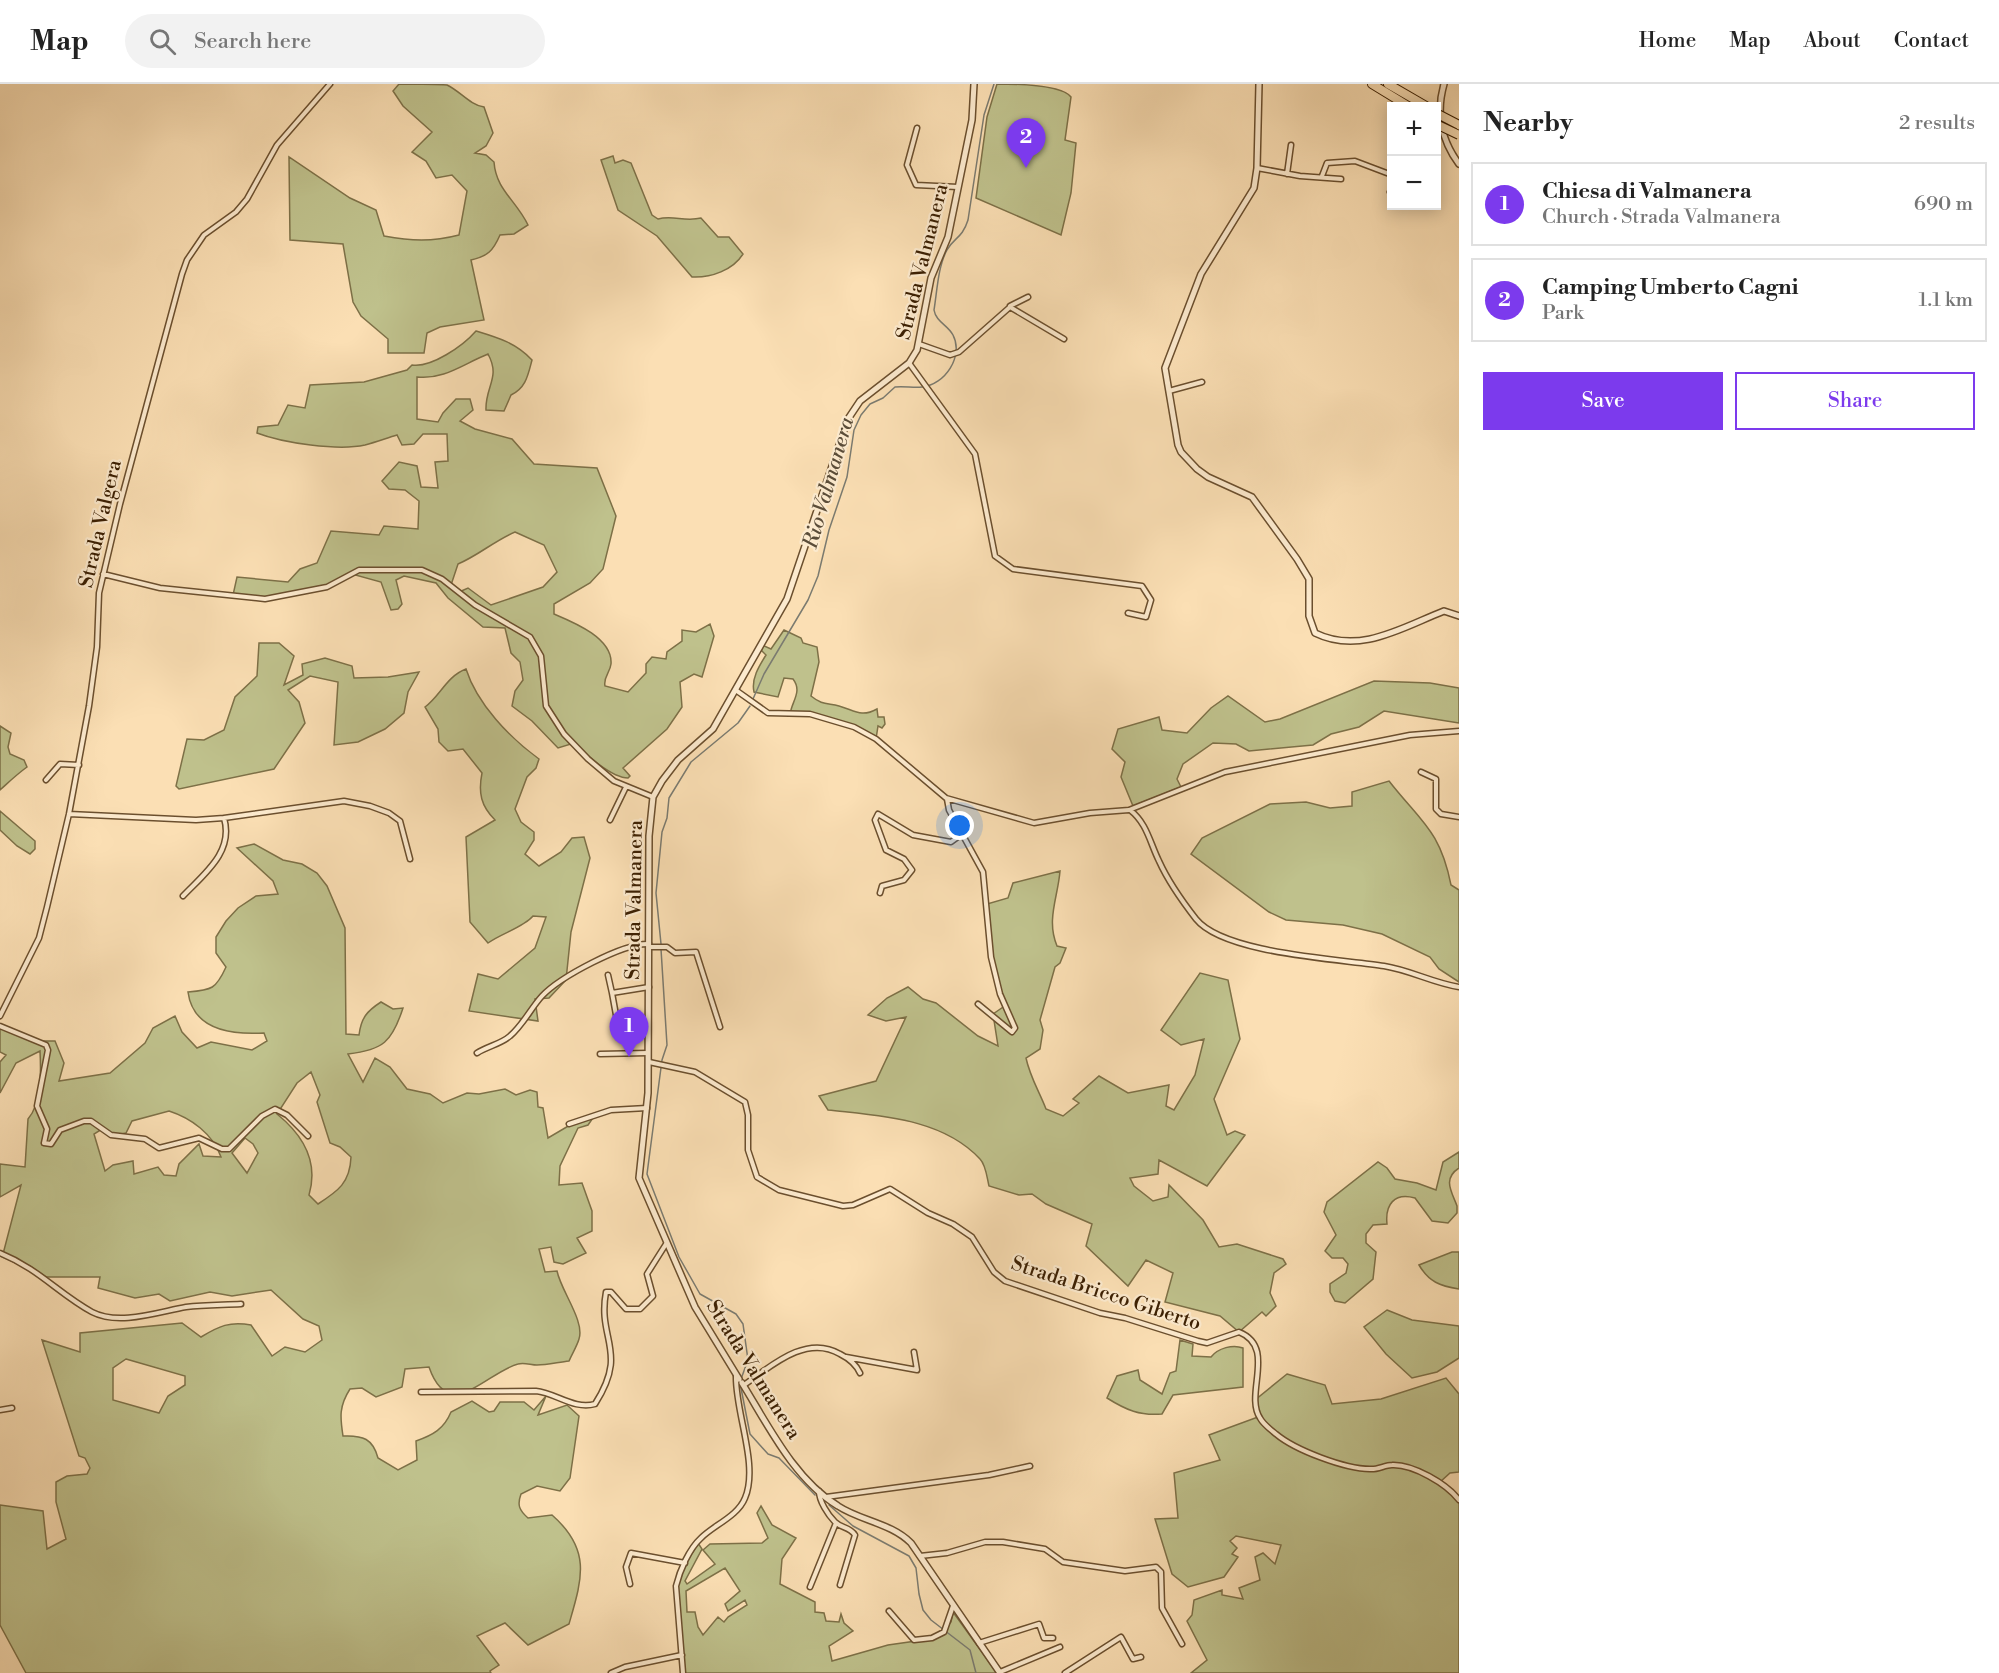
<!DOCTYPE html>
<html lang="en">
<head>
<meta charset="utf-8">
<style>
  body { margin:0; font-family:"Libre Bodoni",serif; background:#f2f2f2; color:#222 }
  .controls { position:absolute; right:18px; top:18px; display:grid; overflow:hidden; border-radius:0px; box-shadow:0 3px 15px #0003 }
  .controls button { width:54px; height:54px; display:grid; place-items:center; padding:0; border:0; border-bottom:2px solid #e0e0e0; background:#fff; color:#222; font:30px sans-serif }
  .you { position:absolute; left:960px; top:742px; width:21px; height:21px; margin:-15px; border:4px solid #fff; border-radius:50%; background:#1a73e8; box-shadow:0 0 0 9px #1a73e833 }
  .badge { display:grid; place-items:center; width:39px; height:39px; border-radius:50%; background:#7c3aed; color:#fff; font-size:20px; font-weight:700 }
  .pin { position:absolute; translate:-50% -50px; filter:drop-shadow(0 2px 3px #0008) }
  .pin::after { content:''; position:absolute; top:32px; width:21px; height:18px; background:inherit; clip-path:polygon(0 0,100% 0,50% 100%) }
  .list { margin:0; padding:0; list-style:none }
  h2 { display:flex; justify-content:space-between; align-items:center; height:78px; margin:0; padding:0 24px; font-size:26px }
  h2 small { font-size:20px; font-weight:400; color:#767676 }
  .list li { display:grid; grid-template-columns:39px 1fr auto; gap:18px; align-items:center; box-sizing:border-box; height:84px; margin:0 12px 12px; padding:0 12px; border:2px solid #e0e0e0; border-radius:0px }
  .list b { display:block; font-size:22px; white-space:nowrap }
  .list p { margin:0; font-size:20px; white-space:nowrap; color:#767676 }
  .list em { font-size:20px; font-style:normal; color:#767676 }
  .actions { display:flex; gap:12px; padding:18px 24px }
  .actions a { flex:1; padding:14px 0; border:2px solid #7c3aed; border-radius:0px; text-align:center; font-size:21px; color:#7c3aed }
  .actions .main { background:#7c3aed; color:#fff }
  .icon { flex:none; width:33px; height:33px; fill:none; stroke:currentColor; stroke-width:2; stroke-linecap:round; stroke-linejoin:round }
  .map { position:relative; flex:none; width:1459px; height:1589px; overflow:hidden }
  header { display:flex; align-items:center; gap:36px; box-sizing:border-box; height:84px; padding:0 30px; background:#fff; border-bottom:2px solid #e0e0e0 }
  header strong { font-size:28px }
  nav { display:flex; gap:33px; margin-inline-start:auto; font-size:21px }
  .search { width:420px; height:54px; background:#f2f2f2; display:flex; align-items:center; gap:15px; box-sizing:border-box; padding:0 21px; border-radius:33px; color:#767676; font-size:22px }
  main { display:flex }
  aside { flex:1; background:#fff }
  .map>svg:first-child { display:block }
  .green { fill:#bfc18c; stroke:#7d7047; stroke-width:1.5; fill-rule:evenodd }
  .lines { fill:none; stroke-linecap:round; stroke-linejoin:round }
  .stream { stroke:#7b7b70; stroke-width:1.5 }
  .minor-casing { stroke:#6b4f2e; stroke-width:7 }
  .tertiary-casing { stroke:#6b4f2e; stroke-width:8 }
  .motorway-casing { stroke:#3b1f02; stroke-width:10 }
  .minor { stroke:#fceace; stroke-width:4 }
  .tertiary { stroke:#fceace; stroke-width:5 }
  .motorway { stroke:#fbdfb4; stroke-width:8 }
  .motorway-bridge-casing { stroke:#3b1f02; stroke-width:10; stroke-linecap:butt }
  .motorway-bridge { stroke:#fbdfb4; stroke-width:8 }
  .labels { text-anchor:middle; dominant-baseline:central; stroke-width:4.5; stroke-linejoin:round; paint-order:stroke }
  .street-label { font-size:20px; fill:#3b1f02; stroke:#fceace }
  .water-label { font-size:21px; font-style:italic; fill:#5b4d39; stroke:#fceace }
</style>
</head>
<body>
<header>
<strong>Map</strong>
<div class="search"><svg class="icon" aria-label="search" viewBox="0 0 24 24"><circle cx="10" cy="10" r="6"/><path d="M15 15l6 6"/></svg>Search here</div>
<nav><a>Home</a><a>Map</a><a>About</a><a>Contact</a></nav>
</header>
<main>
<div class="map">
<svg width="1459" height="1589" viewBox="0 0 1459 1589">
  <rect width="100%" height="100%" fill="#fbdfb4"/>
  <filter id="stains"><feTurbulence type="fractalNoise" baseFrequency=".00333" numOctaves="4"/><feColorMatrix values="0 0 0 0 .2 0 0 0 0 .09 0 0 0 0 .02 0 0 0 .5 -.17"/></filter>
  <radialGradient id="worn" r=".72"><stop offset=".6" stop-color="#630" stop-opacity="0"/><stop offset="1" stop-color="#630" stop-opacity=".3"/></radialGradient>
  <path class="green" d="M399,0c13,0 36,0 48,1 13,6 23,20 37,22l9,26 -7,13 -11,7 11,2 8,7c2,28 22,38 34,63l-14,9 -14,1c-7,16 -12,21 -29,25l13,60 -44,7 -13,6 -3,20h-36v-14l-27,-23 -8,-14 -10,-58 -53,-4 -1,-83 61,41 26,12 8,26c27,5 48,6 75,-1l8,-44 -15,-16 -16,3 -10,-17 -14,-9 20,-20 -29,-26 -10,-15z
    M997,0c18,0 64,0 74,13l-6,43 11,3 -5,50 -10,42 -85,-37 11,-81z
    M613,72l2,7 8,-3 8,3 21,52 6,4c15,-4 27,3 43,-1l17,19h11l14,17c-10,16 -32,24 -51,23l-35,-41 -39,-26 -17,-50z
    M476,247c23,7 40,12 56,29 -4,15 -6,28 -21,35l-7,16 -18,-1c-1,-24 15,-32 2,-56 -25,10 -44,26 -71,23v42l21,3 5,-9 13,-14h14l3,11 -13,11 15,8 37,10 22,25 63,4 19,48 -13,53 -13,14 -36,21v10c19,8 59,24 57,50 -1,9 -8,13 -6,22l23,6 18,-19v-9l6,-7 14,2 1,-7 15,-11v-11l14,2 14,-8 4,12 -12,41 -8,-3 -14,8 2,25 -15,22 -44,39 7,8 -2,2c-16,0 -43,-24 -54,-35l-16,5 -26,-27 -20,-15 3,-15 8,-11 -3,-18 -9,-9 -6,-25 -22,-1 -35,-29 -12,-15 -32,-7 -8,4 6,24 -4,5 -7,1 -10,-28 -29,-8c-40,20 -75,27 -119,21l4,-18 51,5 12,-13 17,-6 14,-32 48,4 5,-9 34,3 1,-28 -14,-11 -16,-1 -7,-8 17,-19 18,4 4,21 17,1 -3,-26 13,-1 -1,-27h-24l-9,10 -12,1 -5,-10c-10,3 -21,7 -32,10 -27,6 -82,-2 -108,-12l1,-6 20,-2 10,-20 17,3 5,-23 54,-3 43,-12 5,-5c19,3 51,-19 64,-34zM515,448l29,13 13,27 -14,15 -52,18 -23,-17 -9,4 -8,-7 7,-21c21,-9 36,-23 57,-32z
    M784,546l17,8 2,5 14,4 2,15 -8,34c11,9 16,7 28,10 15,4 22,12 38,3l1,8h6l1,7 -3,4 -4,-2 -2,13c-29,-16 -53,-26 -86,-24 1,-13 13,-23 3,-36l-9,-1 -6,19 -24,-5c-3,-13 5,-26 12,-37l-6,-6 2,-4 9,4z
    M259,559h20l15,13 -10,29 19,-10 -1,-11 23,-6 27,8 2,12 34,-1 31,-5 -11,20 -4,21 -19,16 -27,13 -24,3 4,-63 -28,-6 -22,14 11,12 6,21 -31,46 -95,20 -3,-3 11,-47 17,1 20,-10 11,-33 22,-21z
    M466,585c11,35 44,69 73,90l-3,9 -9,9 -12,32 6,13 13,10v8l-9,14 14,12 22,-14 11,-14 12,-1 6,21 -19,74 -5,48 -17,18 -14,1 3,22 -69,-10 9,-37 20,5 37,-31 11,-31 -13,-1c-9,11 -31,17 -45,27l-18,-21 -4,-85 29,-17c-14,-14 -17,-27 -13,-47l-19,-24 -15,2 -9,-9 -1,-13 -13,-22c15,-11 22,-31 41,-38z
    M1374,597l56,2 29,5v35l-75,-12 -25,16 -28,7 -18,11 -64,6 -13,-7 -23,-1 -30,21 -6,15 4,8 -48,19 -12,-29 4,-15 -13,-13 6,-20 41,-12 3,13 25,3 24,-25 17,-12 37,26 15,-3z
    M0,642l11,7 -3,14 2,7 14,6 3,7c-11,8 -17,14 -27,23z
    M1389,697c32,41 51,49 62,104l8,5v92l-20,-13 -9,-12 -48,-23 -39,-9 -57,-5 -17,-8 -78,-58 11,-16 68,-34 36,-2 24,6 22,-2v-14z
    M0,727l35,30v8l-5,5 -13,-8 -17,-16z
    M254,760l29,16 19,4 15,9 10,13 18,42 1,106 13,1c2,-17 8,-24 22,-33l12,7 10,-1c-11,34 -20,42 -55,46l15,28 12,-24 15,9 17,22 23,5 13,9 24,-10 12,1 26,-5 11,6 14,-5 7,2 1,15 5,1 5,30 22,-13 25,-10 -7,10 -10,3 -18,38 -1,19 23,-2 10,28v20l-15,7 9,15 -23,11 -9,-2 -3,-15 -12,2 6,23 12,-1c4,20 28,50 22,68 -2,7 -7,15 -10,22 -10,1 -22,4 -32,4 -6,0 -13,-3 -19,-1 -31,8 -69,61 -89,3l-24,2 -3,18 -26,10 -14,-9 -12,1c-11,17 -10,28 -7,47 20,-1 30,3 35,22l20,12 19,-10 -1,-19c17,-6 28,-12 35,-29l21,-11 17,11 5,-1 6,-9h24l10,8 12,-14 -8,19 29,-10 12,11 -9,62 -10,13 -23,-5 -16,8c-4,11 -2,16 7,24l24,-3c40,35 30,64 17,109l-41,21 -23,-22 -28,13 22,29 -9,6 1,2h-465l-26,-48v-120l43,6 4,38 19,-10 -10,-37v-20l11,-6 20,-2 3,-6 -5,-10 -6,-2 -37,-116 38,12v-19l102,-10 19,14c18,-11 29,-16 50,-12l21,31 13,-9 20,5 17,-12 -3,-14 -16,-7 -32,-29 -39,6 -22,-4 -40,9 -11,-7 -24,4 -37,-10 2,-11h-54l-16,-11 -27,-12 18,-69 -21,12v-33l25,3 3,-48c14,-16 13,-48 12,-68l-24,12 -16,30v-31l6,-7 -6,-3v-24l37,13h18l9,22 -5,18 51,-8 35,-30 8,-15 22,-12 7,16 15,16 14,-6 41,8 15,-9 -3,-8c-33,2 -71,-3 -76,-41 24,-2 28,-3 38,-25l-10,-14v-16l10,-16 12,-13 18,-12 22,-2 -5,-13 -36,-33zM311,988l9,23 -3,7 13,41 10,4 11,10c-1,26 -13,34 -33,47l-9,-9c10,-34 -6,-60 -32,-81l20,-31zM169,1027c22,7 44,23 52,46l-18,-1 -4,-12 -20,20 -3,12 -12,-1 -6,-8 -24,7 -1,-13 -20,4 -8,6 -11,-37 8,-5 10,7 14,-3 6,-12zM245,1054l8,6 5,9 -11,20 -15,-20zM126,1275l59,17v9l-17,11 -9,17 -46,-13v-32z
    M1060,787c-2,26 -14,49 -3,75l9,2 -6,15 -5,4 -15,53 3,10 -3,19 -14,9c4,19 13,33 20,51l17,7 16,-13 -6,-4 26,-23 29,17 41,-8 -3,21 8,4 21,-35 9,-36 -23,6 -20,-15 39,-57 28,7 12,59 -26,60 13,36 8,-4 10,4 -38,51 -48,-26 -1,14 -28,4 4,8 19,15 15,-4 1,-12 34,35 16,27 18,-3 46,15 3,5 -12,9 -4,20 6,13 -10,10 -4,-4 -23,20 -19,-16 -55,-14 8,-29 -27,-13 -18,26 -42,-40 6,-22 -46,-20 -14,-10 -13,1 -30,-9c-2,-8 -3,-21 -9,-27 -38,-41 -100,-43 -152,-49l-9,-14 57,-15 30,-64 -20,4 -18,-6 19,-17 21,-11 15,12 13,4 42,33 20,10 -5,-32 13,-9 -11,-33 -8,-68 21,-6 5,-15z
    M1459,1068v16c-17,11 -7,24 -2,38v7l-9,10 -16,-2 -17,-23c-21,-6 -30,7 -28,26l-14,1 -7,9v9l10,9 -3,27 -28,24 -10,-2 -5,-9v-8l16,-11 2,-9 -5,-6h-11l-7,-7 11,-16 -12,-23 3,-10 51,-40 9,6 8,11 22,4 19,7 7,-28z
    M1452,1168h7v37c-19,-3 -30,-7 -40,-24z
    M1387,1226l25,10 47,6v32l-22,14 -25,6 -26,-24 -22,-27z
    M1180,1256l13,4 -1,12 19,1c7,-9 22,-13 32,-9v39l-70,8 -11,19c-22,2 -36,-4 -55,-16l10,-22 21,-6 2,10 22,14 8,-21 6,-2z
    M1287,1290l38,11 7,19 49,-5 65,-21 13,16v78l-9,1 -11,10 20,17v173h-268l16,-13 -20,-39 5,-6 2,-15 28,-10v5l21,4 -4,-11 21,-8 -5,-23 8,-4 12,11 6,-19 -45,-9 -6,5 7,7 -5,6 6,3 -14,20 -36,10 -16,-13 -17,-55 23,-1 -4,-45 46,-13 -11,-25 49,-18 -3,-17z
    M761,1422l11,19 24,13 -14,21 -2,25 35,18v10l9,1 2,8 13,1 2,-8 3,9 9,8 -24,15 3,15 56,-16 49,-7 14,-16 2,-10 44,61h-312l-7,-87 3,-14 17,-29 4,6 -17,32 2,3 28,-20 -12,-14 7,-6 52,-1 6,-5 -11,-25zM725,1484l15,23 -15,13 3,7 17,-11 2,5 -19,12 -4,5 -6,-5 -15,18 -5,-8 -3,-15h-8l-1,-21z"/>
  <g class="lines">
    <path class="stream" d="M753,615l11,-25 44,-74 10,-24 11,-46 18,-53 7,-47 7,-15 9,-11 13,-6 12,-11c9,-1 19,1 27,0 23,-2 42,-31 31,-52 -5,-10 -17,-13 -19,-25 3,-18 4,-44 13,-60 7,-13 15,-11 21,-30l16,-105 10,-31
      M661,860l-5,-51 6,-61 5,-14 2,-20 22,-36 47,-39 12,-17
      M661,865l6,96 -5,15 -15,114 32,83 21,37 36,20 7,10 5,36 -7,19
      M0,1172l18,8
      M740,1299l10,51 18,20 11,4 36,37
      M829,1421l24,21 56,30 7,12 3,26 4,16 8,10 39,30 6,23"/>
    <g class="minor-casing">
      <path id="minor" d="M917,44l-10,37 9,20 42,2
        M1257,84l43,8 41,3
        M1287,90l4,-29
        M1322,92l5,-13 28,-2 37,14
        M1390,108l2,-2
        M1010,222l18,-9
        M919,260l31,11 9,-3 51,-45 54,32
        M909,279l66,91 20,102 18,13 129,17 9,14 -5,17 -18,-4
        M1169,307l33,-9
        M103,490l57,14 105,11 62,-12 32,-17h63l20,9 33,26 55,32 11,19 5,50 18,28 24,25 26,22 39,16
        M737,607l31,22 42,1 44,13 22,12 70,59 88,25 56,-10 39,-3 96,-38 185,-37 49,-4
        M1421,688l15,7v30l5,5 18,3
        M46,696l14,-16 19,1
        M947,715l2,11 34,62 8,85 9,37 15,34 -3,4 -34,-28
        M1130,726c17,13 20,33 29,51 9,20 23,40 37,58 28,35 145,40 188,47 26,4 49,17 75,21
        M69,730l127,6 28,-2c10,34 -20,56 -41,78
        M224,734l120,-17 26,5 19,7 11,8 10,38
        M610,736l16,-33
        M880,809l2,-7 22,-6 8,-10 -8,-11 -18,-9 -11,-30 3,-6 35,21 38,7 11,-8
        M650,863h17l8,6 21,-1 24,75
        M608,891l4,18
        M616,931l-4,-22 37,-6
        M0,932l39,-78 8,-31 22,-93 20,-108 8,-59 2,-54 21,-89 62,-230 5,-14 17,-25 32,-23 11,-13 30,-54 53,-61
        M0,942l46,19 2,5 -11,56 10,23 -3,14 7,1 9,-14 24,-9h7l20,14 34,4 14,9 40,-10 23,11h7l33,-33 13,-7 12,6 21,21
        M477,969c11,-7 24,-9 33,-17 13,-11 21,-28 32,-40 18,-19 81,-53 107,-52
        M600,970l48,-1
        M649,978l46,10 50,30 3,13v35l9,27 22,13 64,16 10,-1 37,-16 38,24 25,11 19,13 22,35 11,9 95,32 25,5 73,23 9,2 32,-11c38,15 5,62 21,86 3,6 11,12 16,16 19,16 69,35 94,35 7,1 15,-4 22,-4 21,-1 55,19 67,35
        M569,1040l42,-14 36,-2
        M0,1169c39,16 59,41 92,59 27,14 66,0 94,-5 18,-2 37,-2 55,-3
        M846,1273l71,13 -3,-18
        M744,1301c27,-19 62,-51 96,-31 8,4 16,10 20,19
        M421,1308l115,-1c20,2 38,19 59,13 34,-53 2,-64 11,-112h5l15,17h14l13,-13 -6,-22 19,-30
        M0,1326l12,-2
        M819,1407c0,10 9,24 16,31 6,6 15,5 20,13l-15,50
        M826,1413l163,-22 41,-9
        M920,1472l27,-3 38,-11h18l42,7 18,13 62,9 31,-4 5,5 1,36 20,36
        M630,1500l-4,-17 5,-14 54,10
        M810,1503l26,-64
        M889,1527l25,29 18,-2 12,-6 9,-26
        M979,1559l60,-19 5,14h9
        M1000,1588l60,-25
        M611,1589l14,-6 57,-12
        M683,1589l-7,-87c4,-16 13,-37 25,-48 13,-13 37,-22 44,-40 14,-33 -10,-86 -9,-122
        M1065,1589l56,-36 12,22 8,-2"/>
    </g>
    <g class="tertiary-casing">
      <path id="tertiary" d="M1259,0l-2,84 -3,20 -53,86 -36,94 13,77 3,7 16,17 11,8 44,20 45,62 12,20v37l6,17c45,22 88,-6 129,-22l15,5
        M1444,0c-8,28 -3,56 15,80
        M739,1295l-44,-72 -56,-129 9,-85 1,-257 4,-39 9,-16 16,-21 35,-31 74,-130 61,-180 12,-18 49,-38 8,-13 14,-72 17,-41 24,-117 2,-36
        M742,1299c26,42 52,96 96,123 23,15 53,17 73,37l89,130"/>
    </g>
    <g class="motorway-casing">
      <path id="motorway" d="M1372,0l36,22
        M1388,0l38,22"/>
    </g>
    <use href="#minor" class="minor"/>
    <use href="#tertiary" class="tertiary"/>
    <use href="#motorway" class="motorway"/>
    <g class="motorway-bridge-casing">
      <path id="motorway-bridge" d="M1436,29l23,12
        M1436,40l23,11"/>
    </g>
    <use href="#motorway-bridge" class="motorway-bridge"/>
  </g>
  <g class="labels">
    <g class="street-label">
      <text transform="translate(923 178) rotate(-76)">Strada Valmanera</text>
      <text transform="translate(101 440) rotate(-77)">Strada Valgera</text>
      <text transform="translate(635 816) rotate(-89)">Strada Valmanera</text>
      <text transform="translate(1106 1210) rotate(18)">Strada Bricco Giberto</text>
      <text transform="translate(753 1286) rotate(58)">Strada Valmanera</text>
    </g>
    <g class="water-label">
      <text transform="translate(829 399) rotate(-74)">Rio Valmanera</text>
    </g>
  </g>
  <rect width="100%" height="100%" filter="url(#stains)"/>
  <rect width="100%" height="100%" fill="url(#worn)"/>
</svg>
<div class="controls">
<button>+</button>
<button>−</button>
</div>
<div class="you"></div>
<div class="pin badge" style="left:629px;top:973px">1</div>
<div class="pin badge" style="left:1026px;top:84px">2</div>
</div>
<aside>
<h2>Nearby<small>2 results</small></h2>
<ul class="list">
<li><span class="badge">1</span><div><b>Chiesa di Valmanera</b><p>Church · Strada Valmanera</p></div><em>690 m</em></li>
<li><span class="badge">2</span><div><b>Camping Umberto Cagni</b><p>Park</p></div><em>1.1 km</em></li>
</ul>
<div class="actions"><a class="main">Save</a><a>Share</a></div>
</aside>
</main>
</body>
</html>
